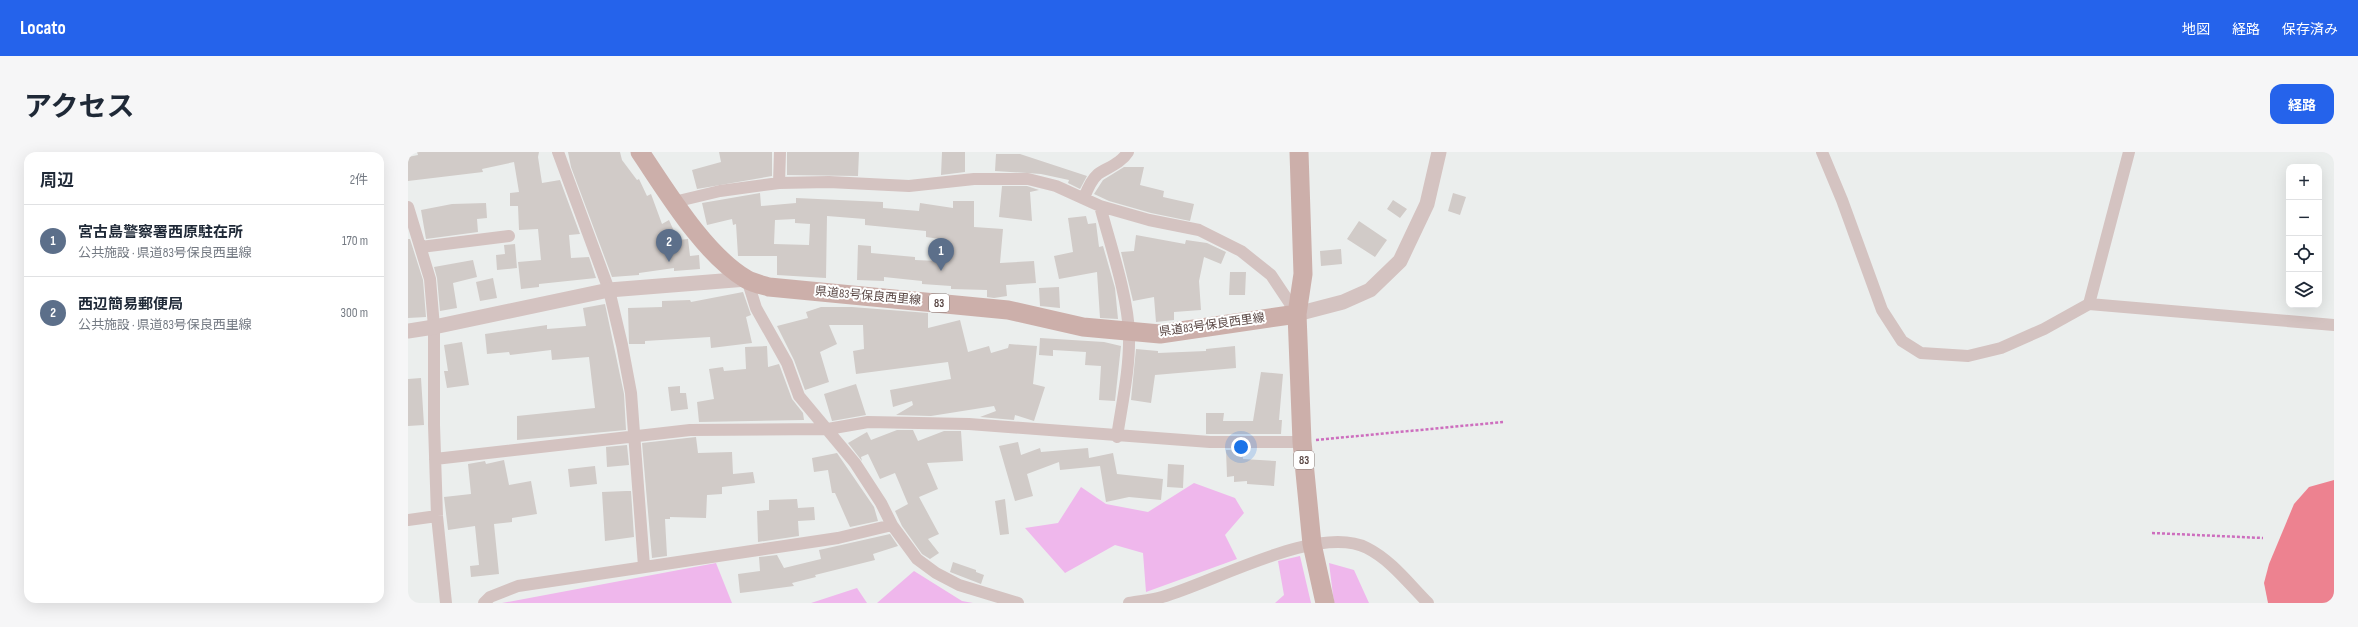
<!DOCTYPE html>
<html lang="ja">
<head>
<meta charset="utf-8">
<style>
  body { margin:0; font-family:"Sofia Sans Condensed","Noto Sans JP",sans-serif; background:#f6f6f7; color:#1f2937 }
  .controls { position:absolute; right:12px; top:12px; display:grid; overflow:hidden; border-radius:8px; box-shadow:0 4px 16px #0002 }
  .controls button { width:36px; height:36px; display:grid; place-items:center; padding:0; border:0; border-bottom:1px solid #e0e1e3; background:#fff; color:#1f2937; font:20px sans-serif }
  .you { position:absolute; left:833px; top:295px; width:14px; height:14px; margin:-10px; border:3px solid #fff; border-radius:50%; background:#1a73e8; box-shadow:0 0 0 6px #1a73e833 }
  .badge { display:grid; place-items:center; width:26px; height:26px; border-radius:50%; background:#2563eb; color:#fff; font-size:13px; font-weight:700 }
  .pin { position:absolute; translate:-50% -33px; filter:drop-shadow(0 1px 2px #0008) }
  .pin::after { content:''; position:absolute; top:21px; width:14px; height:12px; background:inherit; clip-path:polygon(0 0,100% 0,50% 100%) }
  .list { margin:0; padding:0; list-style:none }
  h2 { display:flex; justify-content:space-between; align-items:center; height:52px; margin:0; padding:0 16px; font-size:17px }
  h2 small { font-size:13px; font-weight:400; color:#747a83 }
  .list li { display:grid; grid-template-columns:26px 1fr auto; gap:12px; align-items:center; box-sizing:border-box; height:72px; padding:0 16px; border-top:1px solid #e0e1e3 }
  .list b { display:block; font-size:15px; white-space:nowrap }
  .list p { margin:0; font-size:13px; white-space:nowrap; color:#747a83 }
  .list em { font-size:13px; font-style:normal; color:#747a83 }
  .icon { flex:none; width:22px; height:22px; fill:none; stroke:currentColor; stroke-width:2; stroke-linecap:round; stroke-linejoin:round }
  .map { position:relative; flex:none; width:1926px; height:451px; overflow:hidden; border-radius:12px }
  header { display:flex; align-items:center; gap:24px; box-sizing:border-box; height:56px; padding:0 20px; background:#2563eb; color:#fff }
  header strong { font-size:19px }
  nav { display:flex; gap:22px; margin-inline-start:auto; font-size:14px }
  .intro { display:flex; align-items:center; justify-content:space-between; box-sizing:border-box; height:96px; padding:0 24px }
  h1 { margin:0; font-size:28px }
  .button { padding:10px 18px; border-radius:12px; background:#2563eb; color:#fff; font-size:14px; font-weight:700 }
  main { display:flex; gap:24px; padding:0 24px }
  aside { flex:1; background:#fff; border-radius:12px; box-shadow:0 4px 16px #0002 }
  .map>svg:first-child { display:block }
  .green { fill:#efb7ec }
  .water { fill:#ed8290 }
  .building { fill:#d1cbc8; fill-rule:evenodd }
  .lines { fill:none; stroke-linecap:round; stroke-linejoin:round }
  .path { stroke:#cd6ebe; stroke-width:2.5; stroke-dasharray:3 2; stroke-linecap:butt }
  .minor { stroke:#d4c3c1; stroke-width:12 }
  .tertiary { stroke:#d4c3c1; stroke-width:15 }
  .primary { stroke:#ccafaa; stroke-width:19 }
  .labels { text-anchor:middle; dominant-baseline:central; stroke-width:4; stroke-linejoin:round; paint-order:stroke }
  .shield { fill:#fff; stroke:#8b7e7b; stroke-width:1 }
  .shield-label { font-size:11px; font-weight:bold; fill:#594643 }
  .street-label { font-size:12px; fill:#594643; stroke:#fff }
</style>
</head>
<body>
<header>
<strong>Locato</strong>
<nav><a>地図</a><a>経路</a><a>保存済み</a></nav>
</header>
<div class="intro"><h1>アクセス</h1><a class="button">経路</a></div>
<main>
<aside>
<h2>周辺<small>2件</small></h2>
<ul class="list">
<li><span class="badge" style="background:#5c6f8a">1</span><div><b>宮古島警察署西原駐在所</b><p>公共施設 · 県道83号保良西里線</p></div><em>170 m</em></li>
<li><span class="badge" style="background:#5c6f8a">2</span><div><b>西辺簡易郵便局</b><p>公共施設 · 県道83号保良西里線</p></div><em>300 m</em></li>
</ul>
</aside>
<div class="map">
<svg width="1926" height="451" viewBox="0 0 1926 451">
  <rect width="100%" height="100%" fill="#ebeeed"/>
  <path class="green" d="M786,331l41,15 9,15 -19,22 12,24 -91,33 -3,-39 -28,-8 -50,28 -40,-45 33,-5 23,-36 25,17 42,8z
    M892,404l11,47h-36l9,-8 -6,-34z
    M308,411l16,40h-230z
    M921,411l25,7 15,33h-35z
    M506,419l48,30 11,2h-96z
    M449,436l10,15h-56z"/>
  <path class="water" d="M1926,328v123h-66l-4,-20 5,-19 25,-60 15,-17z"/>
  <path class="building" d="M9,0h122l-1,5 4,26 18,-3 20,54 -11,1 2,23 18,-1 7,21 -57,6v3l-18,2 -3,-27 23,-2 -3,-31 -19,1 -1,-24h-8v-13l9,-1 -5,-30 -32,7 1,3 -75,9v-24l10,-2z
    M160,0h52l2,8 15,20 2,-1 8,17 4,-2 11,30 7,-4 9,20 10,-1 2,17 9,-1 1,14 -26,2v-3l-35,5v2l-27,2 -41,-110z
    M311,0h53v24l-75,13 -5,-19 29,-8z
    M379,0h72l-1,24 -71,-1z
    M534,0h23v20l-24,3z
    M588,2h24l67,22 -7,13 -12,-6 1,-3 -28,-6 -46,-3z
    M716,15h20l-4,18 24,6 -1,6 31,7 -4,17 -39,-8 -42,-12 -15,-7 9,-14z
    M594,34h25l12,4 -9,2 2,29 -33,-4z
    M352,41l1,13 35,-3v-5l87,4v6l36,3 1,-8 33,5v-7h21v26l29,2 -3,34 34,-2 2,22 -30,2 1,11 -13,2 -7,-1v-7l-36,-1v-3l-29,-2v-3l-38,-4v4l-27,-1 1,-35 13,1v7l44,4v3l23,1 2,-22 -14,-2v-6l-61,-6v-6l-38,-3 -1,62 -49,-3v-19h-39l-2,-32 -3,1 -1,-6 -25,6 -5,-22zM387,67v4l15,1 -1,21 -35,-1 1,-24z
    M1045,41l13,4 -6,18 -12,-4z
    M985,48l14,9 -7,9 -13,-9z
    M78,51l1,15 -10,1 1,13 -52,7 -5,-29 31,-6z
    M678,64l2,8 8,-1 3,24 4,-1 12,42 3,31 -18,-1 -3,-46 -38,7 -5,-23 19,-4 -5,-34z
    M951,69l28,19 -12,17 -28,-18z
    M728,83l49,9 1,-4 21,3 19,9 -5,12 -17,-7 -5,24 2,29 -27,2v8l-18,2 -2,-25 -21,4 -12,-49 13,-1z
    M0,87h2l13,41 3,37 -18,1z
    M107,92l2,24 -20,2 -1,-15 9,-1 -1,-9z
    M933,97l1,15 -21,2 -1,-15z
    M65,108l4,17 -24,6 4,25 -17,3 -3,-33 -3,-11z
    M822,120h16l-1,23h-16z
    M85,126l4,20 -17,3 -4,-19z
    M651,135l1,21 -20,-2 -1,-18z
    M335,140l8,23 -5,2 6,26 -41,5 -1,-11 -65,4v3h-16l-1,-36 34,-1v-6l28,-1 1,2z
    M197,152l19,90 2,36 -109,10v-24l78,-8 -6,-51 -37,3 -1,-10 -41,5 -1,-3 -22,2 -2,-20 62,-9v4l39,-3 -3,-18z
    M413,155h31l76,6v15l32,-8 8,32 21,-6 2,7 17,-5 1,-4 28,2 -4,38 12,3 -11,34 -19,-6 -1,5 -34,-3 16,-6 -2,-5 -63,10 -35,-1 17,-10 -1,-4 -19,6 -3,-17 61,-11 -3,-17 -92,12 -3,-23 11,-2 -1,-24h-34l8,19 -17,8 9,30 -24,8 -11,-30 -17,-34 31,-8 -2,-6z
    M632,186l64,4 17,4 -6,55 -16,-1 2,-34 -16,-1 1,-13 -33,-2v6l-14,-1z
    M54,190l7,43 -22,3 -3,-17h4l-4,-26z
    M359,194l1,21 11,-3 13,35 11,14 1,7 -105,2 -2,-20 17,-3 -5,-30 14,-2 1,4 22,-2 -1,-22z
    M827,194l1,22 -81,7 -4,28 -20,-3 5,-51 22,2v2l48,-2v-2z
    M853,220l22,2 -4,46h3l-1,14h-75v-21h18l-1,8h30z
    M13,226l3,47 -16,1v-47z
    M448,232l10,31 -34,6 -8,-27z
    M272,234v7h6l2,16 -17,2 -3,-24z
    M489,278h16l5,11 26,-10h17l2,30 -36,2 11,26 -19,8 20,37 -11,5 11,14 -9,6 -8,-5 -20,-28 -7,-15 13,-7 -13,-31 -15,6 -12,-25 -7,3 1,4 -14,-18 19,-11 4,8z
    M288,285l2,16 34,-1 1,22 20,-2 2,11 -33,4v7l-15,1 -1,23 -36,-1v2h-5l2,37 -15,2 -10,-115z
    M610,290l3,13 19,-7 1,4 47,-4 1,10 24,-5 4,21 46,5 -2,21 -32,-3 -23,5 -6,-36 -40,4 -1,-8 -32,12 6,22 -18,5 -16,-55z
    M219,293l2,20 -22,2 -1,-20z
    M818,298h16l1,9 33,2 -2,25 -27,-2v-3l-13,1v-6l-7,1z
    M429,301l37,54 4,14 -28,6 -15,-34h-3l-4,-23 -14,2 -2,-14z
    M96,308l5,25 22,-4 6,33 -25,4v4l-18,2 5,50 -28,3 -1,-11 9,-1 -4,-39 -27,4 -4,-33 27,-3 -3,-30 17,-3 1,3z
    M760,312l16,1 -1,23 -16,-1z
    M187,314l2,18 -27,3 -2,-18z
    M218,339h5l3,46 -29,4 -3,-49z
    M389,347l1,9 16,-1 1,13 -17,1 1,15 -41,6 -1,-31 12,-1v-10z
    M597,347l4,35 -9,1 -5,-34z
    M482,382l8,12 -25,8 2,6 -60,15 1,2 -24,6 2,3 -54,7 -2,-19 22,-3 -1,-14 18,-2 7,13 37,-9 -2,-9z
    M545,410l23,8v2l8,3 -3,9 -31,-12z"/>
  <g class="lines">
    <path class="path" d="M908,288l187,-18
      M1744,381l111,5"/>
    <path class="minor" d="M150,0l51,138 13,55 9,48 13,173
      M1414,0l20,48 40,110 20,31 19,12 47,3 33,-8 43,-19 45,-25 245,21
      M371,31l1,-31
      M676,46c3,-8 7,-18 14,-24 11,-7 23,-11 30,-22
      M266,50l46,-11 59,-8 50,-1 80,4 65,-7h54l28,7 44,20 49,14 50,10 42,21 30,24 26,39
      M692,54c10,38 28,90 29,128 1,34 -7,69 -12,103
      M0,55l22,72 4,48v98l3,91 9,87
      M13,95l88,-11
      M339,127l9,29 31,55 12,33 56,67 26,40 11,22 25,34 19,14 23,12 59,18
      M1681,152l40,-152
      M27,307l255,-29 138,-1 40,-7 101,2 241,18h92
      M0,368l29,-4
      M76,451l6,-6 28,-11 320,-48 54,-13
      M721,451c11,-2 23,-3 33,-6 51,-14 156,-74 205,-49 24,12 42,36 61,55"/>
    <path class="tertiary" d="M889,162l46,-12 27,-12 30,-29 27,-57 12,-52
      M0,179l26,-4 175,-37 138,-11"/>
    <path class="primary" d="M232,0c27,40 64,102 106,127 7,4 16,6 23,8l239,23 75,17 77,7 137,-20
      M891,0l4,122 -6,40 5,128 10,102 13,59"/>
  </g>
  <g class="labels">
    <g class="shield">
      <rect x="521" y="142" width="20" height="18" rx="3"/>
      <rect x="886" y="299" width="20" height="18" rx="3"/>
    </g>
    <g class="shield-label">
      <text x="531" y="151">83</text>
      <text x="896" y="308">83</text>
    </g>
    <g class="street-label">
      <text transform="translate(460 144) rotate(5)">県道83号保良西里線</text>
      <text transform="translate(804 173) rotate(-8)">県道83号保良西里線</text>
    </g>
  </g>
</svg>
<div class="controls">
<button>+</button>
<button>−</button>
<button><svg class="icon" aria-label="locate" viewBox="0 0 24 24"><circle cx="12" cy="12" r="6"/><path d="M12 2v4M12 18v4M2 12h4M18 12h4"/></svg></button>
<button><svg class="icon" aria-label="layers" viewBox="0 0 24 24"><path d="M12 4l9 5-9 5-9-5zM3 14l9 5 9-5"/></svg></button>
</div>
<div class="you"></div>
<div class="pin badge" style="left:533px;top:119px;background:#5c6f8a">1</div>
<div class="pin badge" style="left:261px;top:110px;background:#5c6f8a">2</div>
</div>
</main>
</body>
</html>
